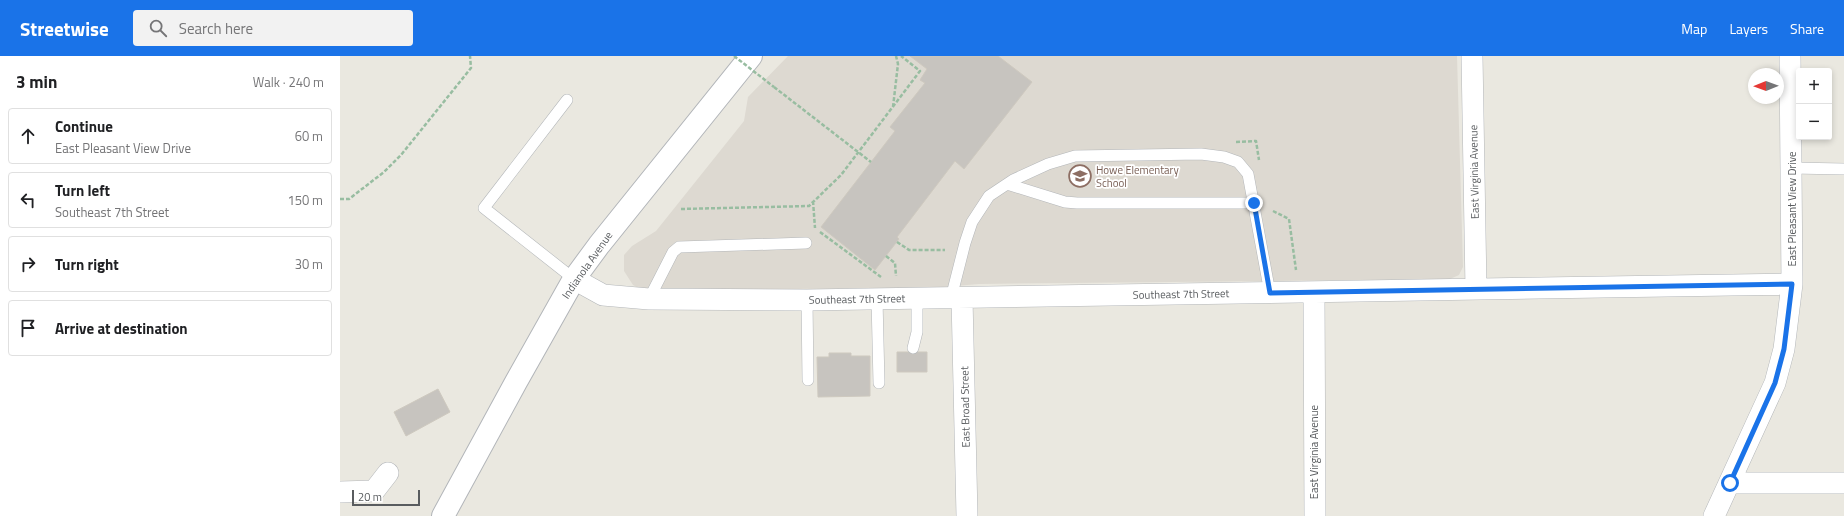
<!DOCTYPE html>
<html lang="en">
<head>
<meta charset="utf-8">
<style>
  body { margin:0; font-family:"Titillium Web",sans-serif; background:#f2f2f2; color:#202124 }
  .controls { position:absolute; right:12px; top:12px; display:grid; overflow:hidden; border-radius:4px; box-shadow:0 2px 6px #0003 }
  .controls button { width:36px; height:36px; display:grid; place-items:center; padding:0; border:0; border-bottom:1px solid #e0e0e0; background:#fff; color:#202124; font:20px sans-serif }
  .compass { position:absolute; left:1408px; top:12px; width:36px; height:36px; border-radius:50%; background:#fff; box-shadow:0 2px 6px #0003; rotate:269deg }
  .scale { position:absolute; left:12px; bottom:10px; width:68px; box-sizing:border-box; padding-left:4px; border:2px solid #595c5f; border-top:0; font-size:11px; line-height:14px; white-space:nowrap; color:#595c5f; -webkit-text-stroke:3px #fff; paint-order:stroke }
  .stop { position:absolute; width:12px; height:12px; margin:-9px; border:3px solid #1a73e8; border-radius:50%; background:#fff }
  .stop.end { background:#1a73e8; border-color:#fff; box-shadow:0 1px 4px #0008 }
  .list { margin:0; padding:0; list-style:none }
  h2 { display:flex; justify-content:space-between; align-items:center; height:52px; margin:0; padding:0 16px; font-size:17px }
  h2 small { font-size:13px; font-weight:400; color:#757577 }
  .list li { display:grid; grid-template-columns:26px 1fr auto; gap:12px; align-items:center; box-sizing:border-box; height:56px; margin:0 8px 8px; padding:0 8px; border:1px solid #e0e0e0; border-radius:4px }
  .list b { display:block; font-size:15px; white-space:nowrap }
  .list p { margin:0; font-size:13px; white-space:nowrap; color:#757577 }
  .list em { font-size:13px; font-style:normal; color:#757577 }
  .icon { flex:none; width:22px; height:22px; fill:none; stroke:currentColor; stroke-width:2; stroke-linecap:round; stroke-linejoin:round }
  .map { position:relative; flex:none; width:1504px; height:460px; overflow:hidden }
  header { display:flex; align-items:center; gap:24px; box-sizing:border-box; height:56px; padding:0 20px; background:#1a73e8; color:#fff }
  header strong { font-size:19px }
  nav { display:flex; gap:22px; margin-inline-start:auto; font-size:14px }
  .search { width:280px; height:36px; background:#f2f2f2; display:flex; align-items:center; gap:10px; box-sizing:border-box; padding:0 14px; border-radius:4px; color:#757577; font-size:15px }
  main { display:flex }
  aside { flex:1; background:#fff }
  .map>svg:first-child { display:block }
  .education { fill:#ddd9d1 }
  .building { fill:#c7c4bf; stroke:#cec9bf }
  .lines { fill:none; stroke-linecap:round; stroke-linejoin:round }
  .lane-casing { stroke:#b3b6b9; stroke-width:12 }
  .street-casing { stroke:#b3b6b9; stroke-width:22 }
  .secondary-casing { stroke:#b2b5b9; stroke-width:24 }
  .path { stroke:#98bda1; stroke-width:2.5; stroke-dasharray:4 2; stroke-linecap:butt }
  .lane { stroke:#fff; stroke-width:11 }
  .street { stroke:#fff; stroke-width:21 }
  .secondary { stroke:#fff; stroke-width:22 }
  .path-bridge { stroke:#98bda1; stroke-width:2.5; stroke-dasharray:4 2; stroke-linecap:butt }
  .route { stroke:#1a73e8; stroke-width:5 }
  .labels { text-anchor:middle; dominant-baseline:central; stroke-width:3.5; stroke-linejoin:round; paint-order:stroke }
  .education-label { font-size:11px; fill:#785e54; stroke:#fff; text-anchor:start }
  .street-label { font-size:11px; fill:#595c5f; stroke:#fff }
</style>
</head>
<body>
<header>
<strong>Streetwise</strong>
<div class="search"><svg class="icon" aria-label="search" viewBox="0 0 24 24"><circle cx="10" cy="10" r="6"/><path d="M15 15l6 6"/></svg>Search here</div>
<nav><a>Map</a><a>Layers</a><a>Share</a></nav>
</header>
<main>
<aside>
<h2>3 min<small>Walk · 240 m</small></h2>
<ul class="list">
<li><svg class="icon" aria-label="ahead" viewBox="0 0 24 24"><path d="M12 20V5M6 11l6-6 6 6"/></svg><div><b>Continue</b><p>East Pleasant View Drive</p></div><em>60 m</em></li>
<li><svg class="icon" aria-label="left" viewBox="0 0 24 24"><path d="M17 20v-9H6M10 6l-5 5 5 5"/></svg><div><b>Turn left</b><p>Southeast 7th Street</p></div><em>150 m</em></li>
<li><svg class="icon" aria-label="right" viewBox="0 0 24 24"><path d="M7 20v-9h11M14 6l5 5-5 5"/></svg><div><b>Turn right</b></div><em>30 m</em></li>
<li><svg class="icon" aria-label="arrive" viewBox="0 0 24 24"><path d="M6 21V4h12l-3 4 3 4H6"/></svg><div><b>Arrive at destination</b></div></li>
</ul>
</aside>
<div class="map">
<svg width="1504" height="460" viewBox="0 0 1504 460">
  <rect width="100%" height="100%" fill="#eae8e0"/>
  <path class="education" d="M448,0h669l6,211 -4,8 -9,4 -471,5 -48,4 -289,2 -9,-5 -9,-14v-16l8,-9 24,-15 88,-110 4,-24z"/>
  <path class="building" d="M570,0h88l34,26 -68,87 -9,-8 -58,76 2,2 -24,31 -54,-43 74,-96 -5,-4 35,-44 -5,-3 7,-11z
    M557,296h30v20h-30z
    M489,297h22v3h19v40l-52,1 -1,-40h12z
    M98,333l12,23 -44,24 -12,-24z"/>
  <g class="lines">
    <g class="lane-casing">
      <path id="lane" d="M227,44l-83,108 90,71
        M1452,112l52,1
        M667,128l58,18 12,1h177
        M611,242l14,-55 7,-21 17,-26 24,-16 35,-16 27,-8 126,-2 23,3 14,5 10,12 22,119
        M309,243l24,-47 6,-5 127,-4
        M537,243l2,84
        M467,244l1,80
        M573,292l4,-16v-34"/>
    </g>
    <g class="street-casing">
      <path id="street" d="M1132,0l4,233
        M234,223l29,16 46,4 158,1 985,-16
        M974,236l1,224
        M622,242l5,218
        M1390,427h114
        M0,436l34,-1 14,-18
        M1374,460l61,-133 9,-34 8,-65 -2,-228"/>
    </g>
    <g class="secondary-casing">
      <path id="secondary" d="M103,460l73,-134 58,-103 25,-34 152,-189"/>
    </g>
    <path class="path" d="M434,31l97,75
      M553,51l5,-43 -2,-8
      M896,86l20,-1 3,19
      M0,143h9l35,-27 17,-17 70,-87 -1,-12
      M473,145l2,27
      M341,153l128,-3 32,-31 79,-104 -19,-15
      M933,155l16,8 7,51
      M480,176l61,45
      M557,186l12,8h36
      M546,200l9,7 1,13"/>
    <use href="#lane" class="lane"/>
    <use href="#street" class="street"/>
    <use href="#secondary" class="secondary"/>
    <path class="path-bridge" d="M394,0l40,31"/>
  </g>
  <g class="lines">
    <path class="route" d="M914,147l16,90 522,-9 -8,65 -9,34 -45,100"/>
  </g>
  <defs>
    <g id="school-ring" transform="scale(1.15)"><circle r="9.5" fill="#fff" stroke="#8d6e63" stroke-width="1.5"/><path d="M0-5L7-2L0 1L-7-2ZM-4 1L0 2.5L4 1V4Q0 6-4 4Z" fill="#8d6e63"/></g>
  </defs>
  <g fill-rule="evenodd">
    <use href="#school-ring" x="740" y="120"/>
  </g>
  <g class="labels">
    <g class="education-label">
      <text x="756" y="114">Howe Elementary<tspan x="756" dy="13">School</tspan></text>
    </g>
    <g class="street-label">
      <text transform="translate(1134 116) rotate(-91)">East Virginia Avenue</text>
      <text transform="translate(1452 153) rotate(-90)">East Pleasant View Drive</text>
      <text transform="translate(247 209) rotate(-55)">Indianola Avenue</text>
      <text transform="translate(841 238) rotate(-1)">Southeast 7th Street</text>
      <text transform="translate(517 243) rotate(-1)">Southeast 7th Street</text>
      <text transform="translate(625 351) rotate(-91)">East Broad Street</text>
      <text transform="translate(974 396) rotate(-90)">East Virginia Avenue</text>
    </g>
  </g>
</svg>
<div class="controls">
<button>+</button>
<button>−</button>
</div>
<svg class="compass" viewBox="-18 -18 36 36"><path d="M0-13l5 13h-10z" fill="#e53935"/><path d="M0 13l5-13h-10z" fill="#757577"/></svg>
<div class="scale">20 m</div>
<div class="stop" style="left:1390px;top:427px"></div>
<div class="stop end" style="left:914px;top:147px"></div>
</div>
</main>
</body>
</html>
